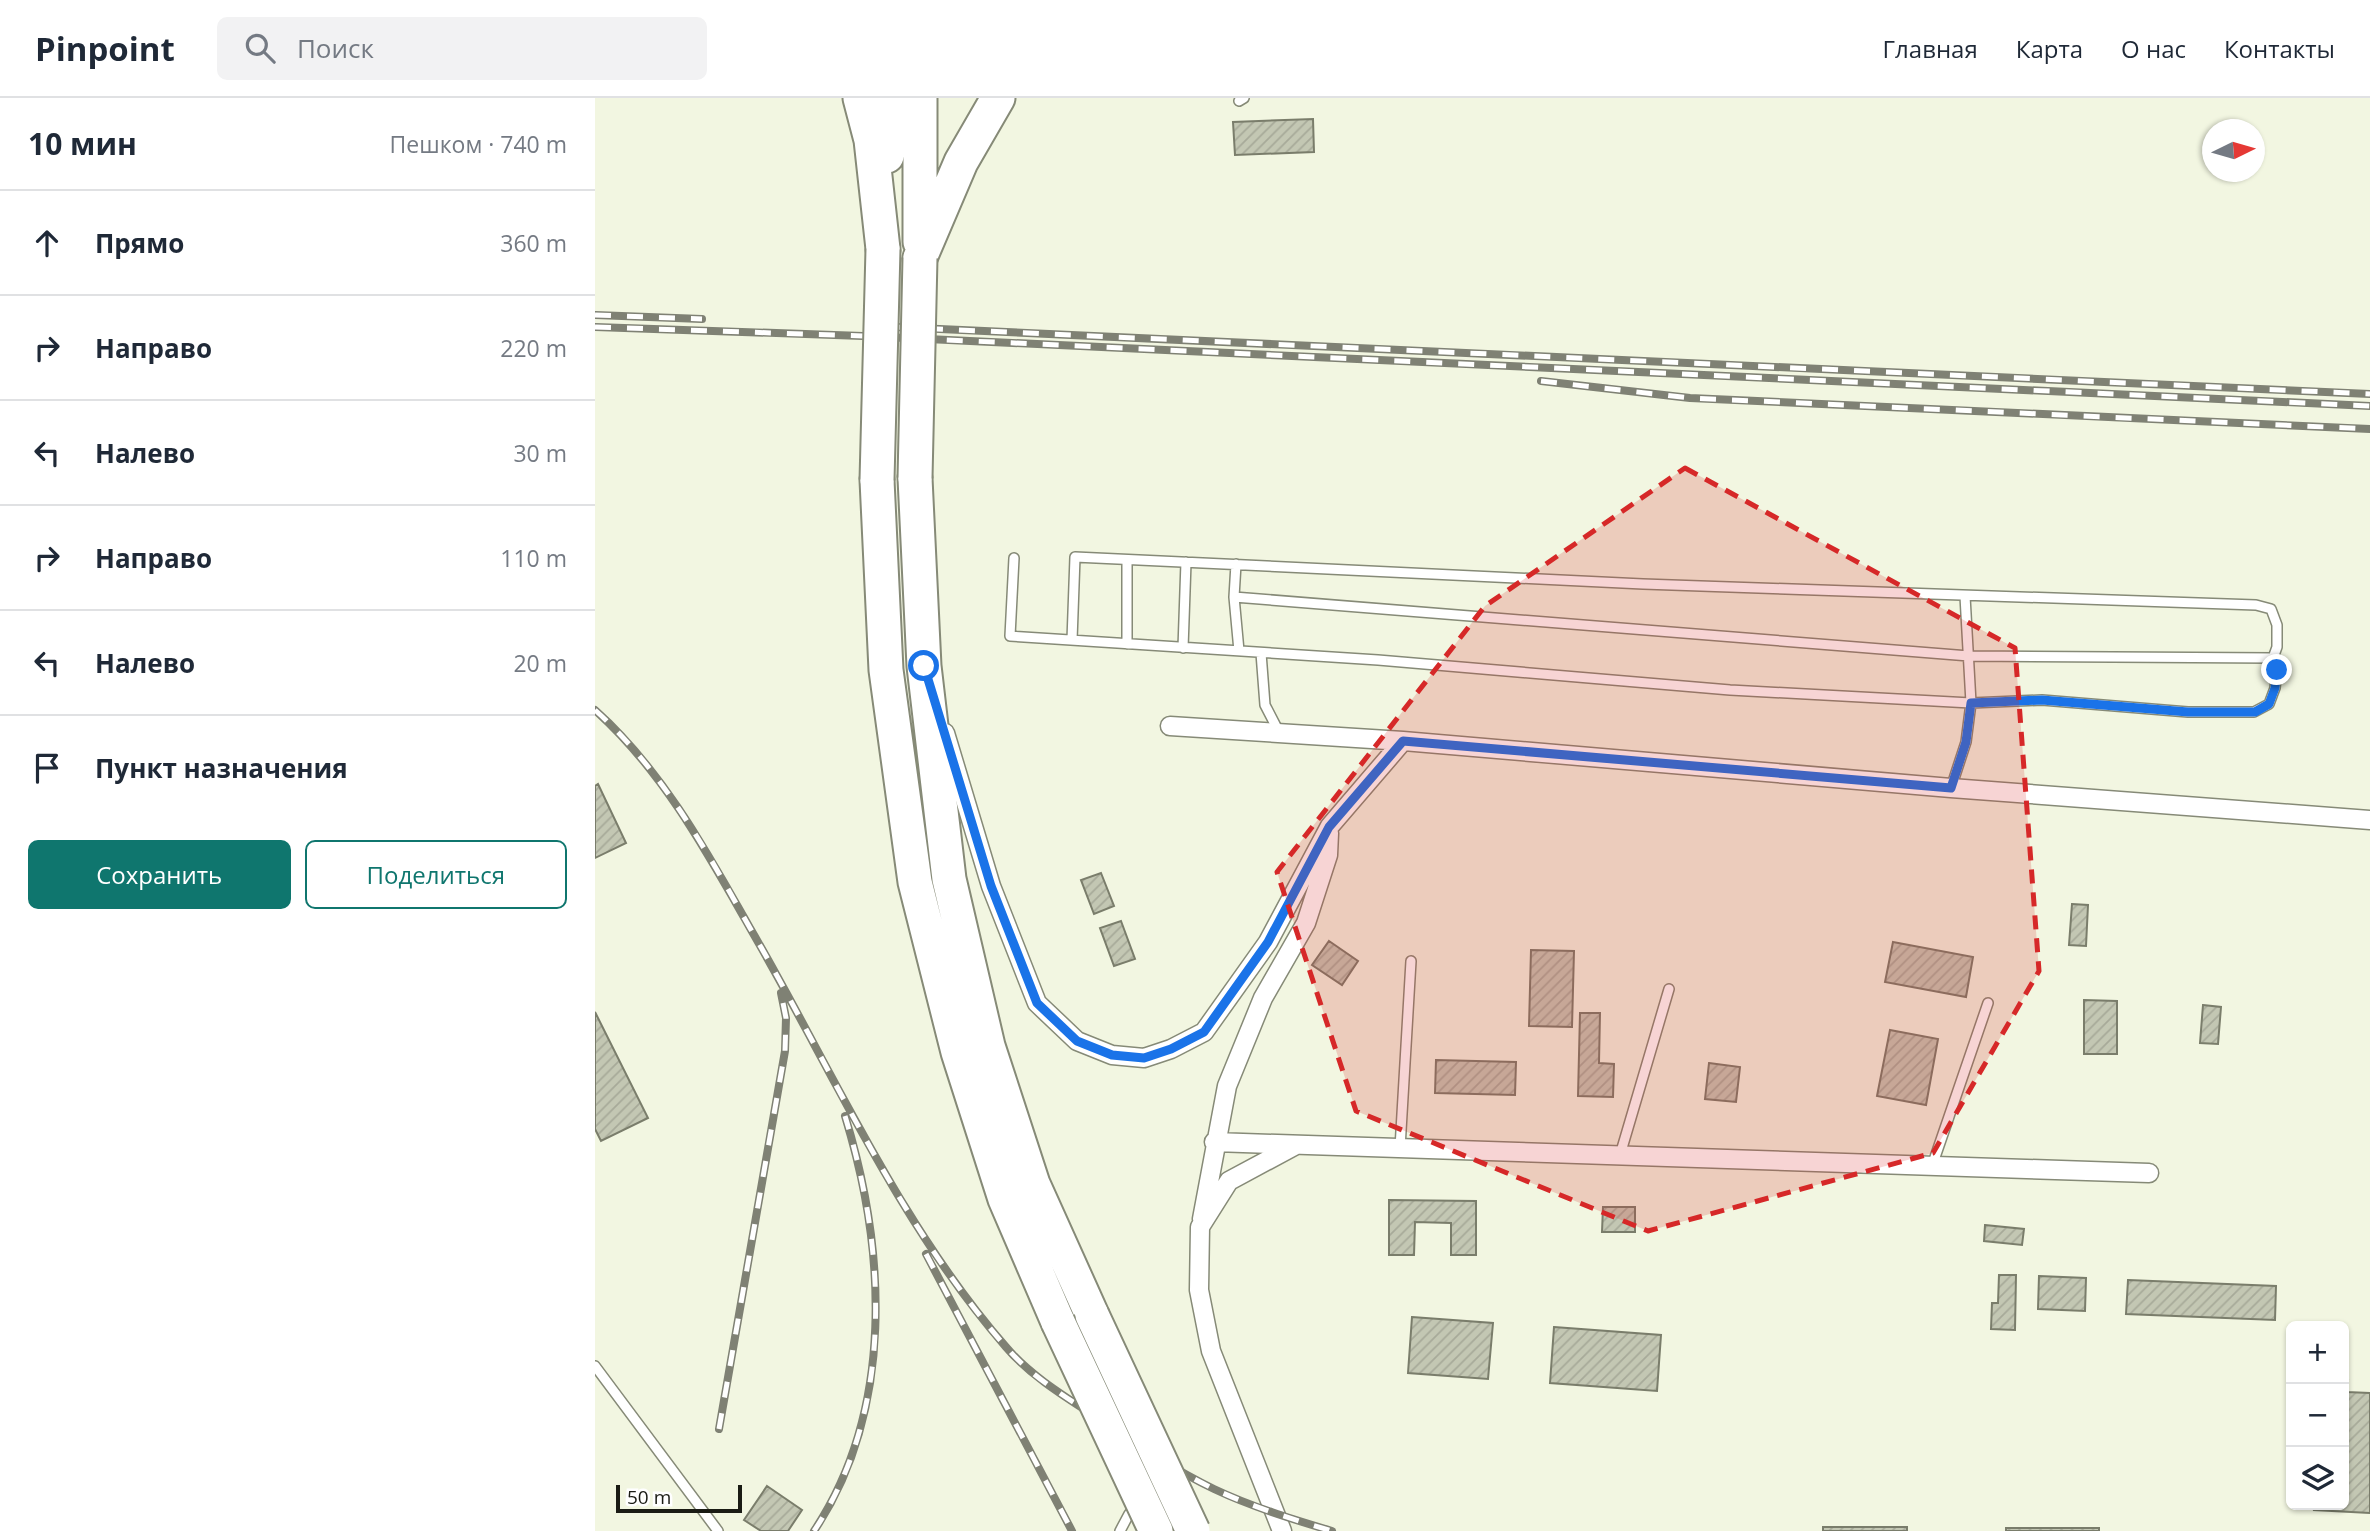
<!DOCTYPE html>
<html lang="ru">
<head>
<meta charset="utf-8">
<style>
  body { margin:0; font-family:"Open Sans",sans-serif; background:#f2f2f3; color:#1f2937 }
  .controls { position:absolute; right:21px; bottom:21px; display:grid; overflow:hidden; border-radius:10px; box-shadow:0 2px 5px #0004 }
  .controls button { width:63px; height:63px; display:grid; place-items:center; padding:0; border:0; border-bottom:2px solid #e0e1e3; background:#fff; color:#1f2937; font:35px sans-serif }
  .compass { position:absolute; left:1607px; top:21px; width:63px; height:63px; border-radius:50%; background:#fff; box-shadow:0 2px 5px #0004; rotate:85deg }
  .scale { position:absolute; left:21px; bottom:18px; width:126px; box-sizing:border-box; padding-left:7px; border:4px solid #1a1b14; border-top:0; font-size:19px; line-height:24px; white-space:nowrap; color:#1a1b14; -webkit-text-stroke:5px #fff; paint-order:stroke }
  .stop { position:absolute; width:21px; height:21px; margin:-16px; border:5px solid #1a73e8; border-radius:50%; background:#fff }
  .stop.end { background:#1a73e8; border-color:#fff; box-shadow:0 2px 7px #0008 }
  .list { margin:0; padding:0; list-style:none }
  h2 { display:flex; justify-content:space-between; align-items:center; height:91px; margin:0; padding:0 28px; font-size:30px }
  h2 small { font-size:23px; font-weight:400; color:#747a83 }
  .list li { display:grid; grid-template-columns:46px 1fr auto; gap:21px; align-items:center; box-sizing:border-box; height:105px; padding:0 28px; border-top:2px solid #e0e1e3 }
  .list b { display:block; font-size:26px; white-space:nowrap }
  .list em { font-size:23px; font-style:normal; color:#747a83 }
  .actions { display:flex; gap:14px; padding:21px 28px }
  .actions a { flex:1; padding:16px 0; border:2px solid #0f766e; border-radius:10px; text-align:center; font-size:24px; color:#0f766e }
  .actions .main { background:#0f766e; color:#fff }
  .icon { flex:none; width:38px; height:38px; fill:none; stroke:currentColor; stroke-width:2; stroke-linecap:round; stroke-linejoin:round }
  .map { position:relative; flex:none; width:1775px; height:1433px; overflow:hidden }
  header { display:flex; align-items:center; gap:42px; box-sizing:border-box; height:98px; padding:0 35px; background:#fff; border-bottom:2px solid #e0e1e3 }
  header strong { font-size:33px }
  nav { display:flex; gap:38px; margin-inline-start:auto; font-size:24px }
  .search { width:490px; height:63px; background:#f2f2f3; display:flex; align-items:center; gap:18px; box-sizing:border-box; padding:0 24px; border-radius:10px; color:#747a83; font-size:26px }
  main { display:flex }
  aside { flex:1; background:#fff }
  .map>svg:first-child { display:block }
  .building { fill:url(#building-hatch); stroke:#7a7d6b; stroke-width:2 }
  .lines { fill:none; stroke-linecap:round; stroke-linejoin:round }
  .lane-casing { stroke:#868a77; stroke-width:12 }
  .street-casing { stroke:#868a77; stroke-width:21 }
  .highway-casing { stroke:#868a77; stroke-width:37 }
  .lane { stroke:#fff; stroke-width:9 }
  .street { stroke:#fff; stroke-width:18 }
  .highway { stroke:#fff; stroke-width:33 }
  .rail-casing { stroke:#7f8174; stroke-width:8 }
  .rail { stroke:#fff; stroke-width:5; stroke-dasharray:16; stroke-linecap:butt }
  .highway-bridge-casing { stroke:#868a77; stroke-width:37; stroke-linecap:butt }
  .highway-bridge { stroke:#fff; stroke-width:33 }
  .route { stroke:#1a73e8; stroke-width:9 }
  .marked { fill:#d62828; fill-opacity:0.2; stroke:#d62828; stroke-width:5; stroke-dasharray:14 9; stroke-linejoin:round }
</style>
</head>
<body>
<header>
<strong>Pinpoint</strong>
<div class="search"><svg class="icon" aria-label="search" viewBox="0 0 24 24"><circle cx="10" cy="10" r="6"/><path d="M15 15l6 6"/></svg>Поиск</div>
<nav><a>Главная</a><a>Карта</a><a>О нас</a><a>Контакты</a></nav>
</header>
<main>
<aside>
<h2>10 мин<small>Пешком · 740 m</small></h2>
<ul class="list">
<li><svg class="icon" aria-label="ahead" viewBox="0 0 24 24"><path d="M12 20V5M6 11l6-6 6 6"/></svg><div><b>Прямо</b></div><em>360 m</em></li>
<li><svg class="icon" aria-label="right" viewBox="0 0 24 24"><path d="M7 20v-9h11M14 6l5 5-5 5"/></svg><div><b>Направо</b></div><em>220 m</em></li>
<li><svg class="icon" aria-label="left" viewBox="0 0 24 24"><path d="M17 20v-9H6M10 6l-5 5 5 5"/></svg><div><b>Налево</b></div><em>30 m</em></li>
<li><svg class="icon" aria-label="right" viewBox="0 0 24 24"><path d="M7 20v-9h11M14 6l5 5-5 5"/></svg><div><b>Направо</b></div><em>110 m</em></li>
<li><svg class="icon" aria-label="left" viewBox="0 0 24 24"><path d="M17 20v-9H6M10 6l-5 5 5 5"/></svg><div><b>Налево</b></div><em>20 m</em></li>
<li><svg class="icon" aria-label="arrive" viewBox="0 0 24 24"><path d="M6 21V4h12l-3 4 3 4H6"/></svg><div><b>Пункт назначения</b></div></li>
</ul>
<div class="actions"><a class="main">Сохранить</a><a>Поделиться</a></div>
</aside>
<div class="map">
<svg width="1775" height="1433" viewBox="0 0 1775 1433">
  <defs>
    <pattern id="building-hatch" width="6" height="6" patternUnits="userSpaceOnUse" patternTransform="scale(1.75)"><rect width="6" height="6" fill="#c3c7b3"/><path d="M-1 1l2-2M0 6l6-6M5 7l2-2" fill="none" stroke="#a7aa99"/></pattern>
  </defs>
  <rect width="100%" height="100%" fill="#f2f6e1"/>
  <path class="building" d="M718,21l1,33 -79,3 -2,-33z
    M3,686l28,59 -31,15v-72z
    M506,775l13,33 -20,8 -13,-34z
    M1477,806l16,1 -2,41 -17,-1z
    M526,823l14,38 -21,7 -14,-38z
    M734,843l29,20 -16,24 -30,-20z
    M1298,844l80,15 -7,40 -81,-15z
    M936,852l43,1 -2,76 -43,-1z
    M1489,902l33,1v53h-33z
    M1608,907l18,2 -3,37 -18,-1z
    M0,914l53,106 -47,23 -6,-12z
    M985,915h20l-1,50 15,1 -1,33 -35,-1z
    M1295,932l48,9 -12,66 -49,-9z
    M841,962l80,2 -1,33 -80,-2z
    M1114,965l31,4 -4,35 -31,-3z
    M794,1102l87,1v54h-25v-32l-36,-1 -1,33h-25z
    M1008,1109h32v25h-33z
    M1390,1127l39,4 -2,16 -38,-4z
    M1404,1177h17l-1,55 -24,-1 1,-26h6z
    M1444,1178l47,2 -1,33 -47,-2z
    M1533,1182l148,6 -1,34 -149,-6z
    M817,1219l81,6 -5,56 -80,-6z
    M959,1229l107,8 -4,56 -107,-8z
    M1749,1282h4l-1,12 23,1v120l-56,-3 1,-5h29z
    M172,1388l35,24 -14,21h-27l-17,-11z
    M1228,1429h84v4h-84z
    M1411,1430h93v3h-93z"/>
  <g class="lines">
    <g class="lane-casing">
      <path id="lane" d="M644,3l5,-3
        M419,460l-4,78 368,24 352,30 241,13 71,-3 146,12h66l15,-8 6,-16 2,-18 -4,-12 4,-11v-22l-6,-16 -15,-4 -613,-21 -568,-27 -3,83
        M641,466l-2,33 5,54
        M639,499l735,59 304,2
        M532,546v-84
        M588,550l3,-86
        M666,555l4,52 15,29
        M1356,690l15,-46 5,-39 -6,-107
        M805,1050l11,-187
        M1025,1057l49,-166
        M1337,1068l56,-163
        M0,1268l123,165
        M525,1433l9,-17"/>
    </g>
    <g class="street-casing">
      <path id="street" d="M575,628l233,15 548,47 419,32
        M350,635l46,153 46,117 40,38 35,14 32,3 27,-9 33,-17 64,-90 62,-116 73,-85
        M619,1044l935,31
        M607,1121l25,-133 36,-88 43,-75 22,-68 1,-22
        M687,1433l-71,-180 -12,-61 1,-63 29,-46 67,-36"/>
    </g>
    <g class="highway-casing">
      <path id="highway" d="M265,0l11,42 12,109
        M325,0v144
        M292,58l2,-58
        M325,160l41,-96 37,-64
        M320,380l9,188 25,213 39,167 45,138 59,131
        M282,382l9,190 29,212 43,170 47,147 53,123"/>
    </g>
    <use href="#lane" class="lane"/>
    <use href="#street" class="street"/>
    <use href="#highway" class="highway"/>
    <g class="rail-casing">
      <path id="rail" d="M0,217l107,4
        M0,229l268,9 1507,70
        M300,229l1475,67
        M946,283l149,17 680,31
        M0,612c67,60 111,140 155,218 82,141 148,295 256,419 22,26 53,46 81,64 40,27 83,57 127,78 38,18 78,30 118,42
        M331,1156l146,277
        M124,1331l66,-378 1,-33 -5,-25
        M219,1433c81,-122 72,-281 31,-415"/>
    </g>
    <use href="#rail" class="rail"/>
    <g class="highway-bridge-casing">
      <path id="highway-bridge" d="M320,380l5,-220
        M282,382l6,-231
        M497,1217l101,216
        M463,1224l98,209"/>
    </g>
    <use href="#highway-bridge" class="highway-bridge"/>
  </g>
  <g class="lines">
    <path class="route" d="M329,568l67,220 46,117 40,38 35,14 32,3 27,-9 33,-17 64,-90 61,-115 74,-86 548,47 15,-46 5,-39 71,-3 146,12h67l14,-8 6,-16 2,-18"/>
  </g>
  <path class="marked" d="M1090,370l330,180 24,323 -106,182 -285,78 -292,-120 -79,-239 208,-266z"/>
</svg>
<div class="controls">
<button>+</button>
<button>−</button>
<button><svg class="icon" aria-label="layers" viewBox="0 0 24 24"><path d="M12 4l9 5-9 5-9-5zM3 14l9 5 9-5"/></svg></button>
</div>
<svg class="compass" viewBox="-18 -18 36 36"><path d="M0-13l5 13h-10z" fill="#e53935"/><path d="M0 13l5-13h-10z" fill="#747a83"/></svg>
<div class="scale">50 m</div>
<div class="stop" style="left:329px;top:568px"></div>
<div class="stop end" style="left:1682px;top:572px"></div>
</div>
</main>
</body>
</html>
